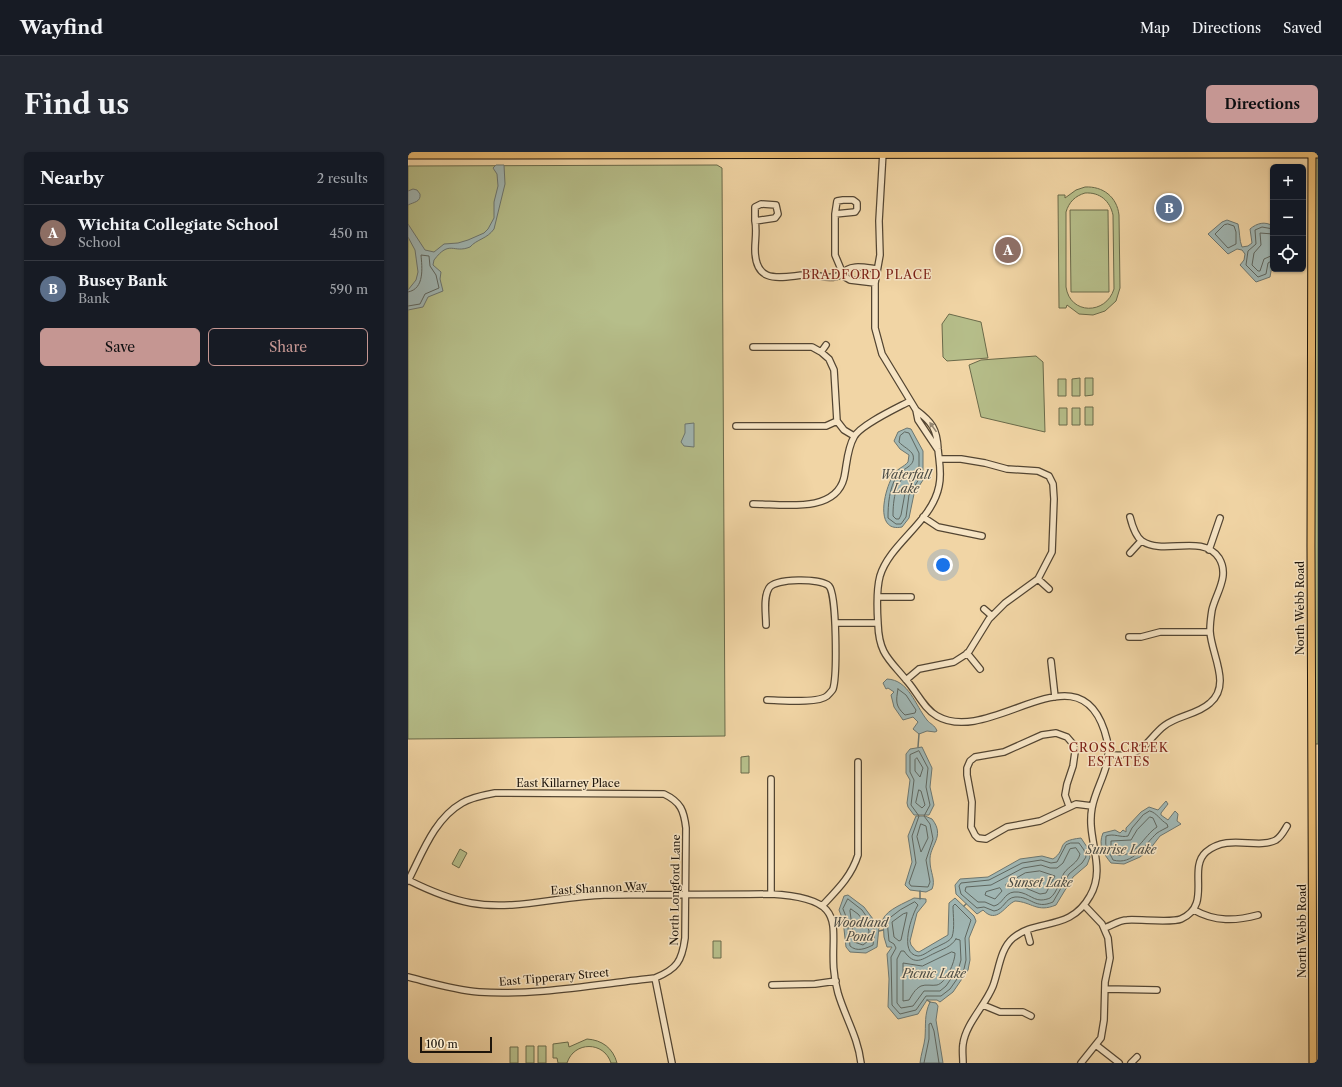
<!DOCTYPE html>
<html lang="en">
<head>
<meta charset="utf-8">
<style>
  body { margin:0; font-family:"Libre Caslon Text",serif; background:#242831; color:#f1f3f6 }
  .controls { position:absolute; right:12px; top:12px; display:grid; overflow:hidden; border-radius:6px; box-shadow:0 1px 3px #0004 }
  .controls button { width:36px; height:36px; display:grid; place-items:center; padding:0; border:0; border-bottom:1px solid #363941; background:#171b24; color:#f1f3f6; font:20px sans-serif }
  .scale { position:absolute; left:12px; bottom:10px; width:72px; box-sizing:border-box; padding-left:4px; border:2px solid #1e150b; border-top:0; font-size:11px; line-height:14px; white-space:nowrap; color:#1e150b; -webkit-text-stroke:3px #f6e4c4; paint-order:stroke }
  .you { position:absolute; left:535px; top:413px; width:14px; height:14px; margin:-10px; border:3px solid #fff; border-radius:50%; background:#1a73e8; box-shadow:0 0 0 6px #1a73e833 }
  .badge { display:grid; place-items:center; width:26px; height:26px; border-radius:50%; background:#c59692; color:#fff; font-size:13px; font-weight:700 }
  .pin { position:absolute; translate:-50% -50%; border:2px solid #fff; box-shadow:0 1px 4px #0006 }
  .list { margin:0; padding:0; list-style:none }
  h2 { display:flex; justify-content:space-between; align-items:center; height:52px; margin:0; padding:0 16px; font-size:17px }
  h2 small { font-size:13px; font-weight:400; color:#9ea1a6 }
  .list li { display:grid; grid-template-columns:26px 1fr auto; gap:12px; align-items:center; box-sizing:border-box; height:56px; padding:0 16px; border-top:1px solid #363941 }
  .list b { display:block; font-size:15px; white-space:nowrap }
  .list p { margin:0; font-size:13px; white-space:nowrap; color:#9ea1a6 }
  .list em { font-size:13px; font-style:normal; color:#9ea1a6 }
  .actions { display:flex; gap:8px; padding:12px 16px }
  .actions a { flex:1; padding:9px 0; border:1px solid #c59692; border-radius:6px; text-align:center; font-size:14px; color:#c59692 }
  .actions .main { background:#c59692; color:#111 }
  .icon { flex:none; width:22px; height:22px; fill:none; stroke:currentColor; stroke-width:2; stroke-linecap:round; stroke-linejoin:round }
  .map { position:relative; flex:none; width:910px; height:911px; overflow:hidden; border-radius:6px }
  header { display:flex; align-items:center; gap:24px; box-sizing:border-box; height:56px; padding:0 20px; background:#171b24; border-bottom:1px solid #363941 }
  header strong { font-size:19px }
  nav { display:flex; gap:22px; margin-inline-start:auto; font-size:14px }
  .intro { display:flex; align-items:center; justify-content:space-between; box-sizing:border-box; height:96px; padding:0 24px }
  h1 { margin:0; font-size:28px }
  .button { padding:10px 18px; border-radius:6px; background:#c59692; color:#111; font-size:14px; font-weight:700 }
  main { display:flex; gap:24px; padding:0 24px }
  aside { flex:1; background:#171b24; border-radius:6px; box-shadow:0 1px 3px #0004 }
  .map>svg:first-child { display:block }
  .green { fill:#b6be8a; stroke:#6a6a4a; fill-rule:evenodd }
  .water { fill:#a0b6b3; stroke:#6c7670 }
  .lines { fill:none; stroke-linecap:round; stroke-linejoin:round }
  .shore { stroke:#5f665f; stroke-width:1 }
  .stream { stroke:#6c7670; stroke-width:1.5 }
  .minor-casing { stroke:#534532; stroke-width:8 }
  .major-casing { stroke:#1e150b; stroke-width:9 }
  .minor { stroke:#f6e4c4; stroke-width:5.5 }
  .major { stroke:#e8ba72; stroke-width:7 }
  .oneway { fill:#958771 }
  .labels { text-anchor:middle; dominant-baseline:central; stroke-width:3; stroke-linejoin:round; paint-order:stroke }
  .street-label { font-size:11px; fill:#1e150b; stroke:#f6e4c4 }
  .neighbourhood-label { font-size:12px; letter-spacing:1px; fill:#7a1f14; stroke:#f6e4c4 }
  .water-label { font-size:12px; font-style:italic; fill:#4c4d46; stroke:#f6e4c4 }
</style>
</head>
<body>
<header>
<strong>Wayfind</strong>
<nav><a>Map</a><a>Directions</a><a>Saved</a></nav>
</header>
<div class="intro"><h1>Find us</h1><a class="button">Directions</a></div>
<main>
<aside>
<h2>Nearby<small>2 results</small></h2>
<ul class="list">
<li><span class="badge" style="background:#8d6e63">A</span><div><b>Wichita Collegiate School</b><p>School</p></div><em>450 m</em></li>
<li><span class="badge" style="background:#5c6f8a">B</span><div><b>Busey Bank</b><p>Bank</p></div><em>590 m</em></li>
</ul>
<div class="actions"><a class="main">Save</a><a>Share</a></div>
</aside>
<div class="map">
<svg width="910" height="911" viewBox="0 0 910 911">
  <rect width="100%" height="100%" fill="#f1d5a5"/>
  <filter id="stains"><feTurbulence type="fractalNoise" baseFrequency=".005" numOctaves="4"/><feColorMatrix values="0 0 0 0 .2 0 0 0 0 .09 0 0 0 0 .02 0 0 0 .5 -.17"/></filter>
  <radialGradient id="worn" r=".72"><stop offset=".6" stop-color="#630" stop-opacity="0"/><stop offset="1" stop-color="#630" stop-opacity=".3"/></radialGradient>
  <path class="green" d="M904,2h6v590h-6z
    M309,13l5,3 3,568 -317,3v-573z
    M677,35c18,-1 32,10 34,28l1,73 -4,13 -11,10 -12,4 -14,-1 -12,-9 -1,3h-7l-1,-113h7v3l11,-8zM677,41c15,-1 25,8 28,22l1,74c-8,26 -44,26 -48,-2v-75c3,-10 9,-16 19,-19z
    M662,58h38l1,82h-38z
    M541,162l32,8 7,36 -41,3 -4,-4 -1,-33z
    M628,204l7,6 2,70 -64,-15 -12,-52 12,-5z
    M672,226v18h-8v-17z
    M677,226h8v17l-8,1z
    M650,227h8v17h-8z
    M677,255h8v18h-8z
    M651,256h8v17h-8z
    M664,256h8v17h-8z
    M341,604v17h-8v-16z
    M52,697l7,4 -8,15 -7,-4z
    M305,789h8v17h-8z
    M179,887c15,1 26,9 30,24h-6c-7,-22 -37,-22 -44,0h-9l-1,-5h-4v-14l15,-2 1,5z
    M118,894h8v17h-8z
    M130,894h8v17h-8z
    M102,895h8v16h-8z"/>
  <path class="water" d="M88,13h8l1,19 -11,45c-7,10 -17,10 -24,18 -17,7 -20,-8 -36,13l-1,5 8,7 -1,7 3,12 -15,6 -5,10 -15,3v-20l8,-10 2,-8 -3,-22 -7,-13v-13l17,26 9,2 10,-8 14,-1 10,-3 16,-7 4,-4 6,-11v-16l4,-16 -1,-12 -4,-6z
    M5,37l4,1 3,4c1,8 -6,8 -12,11v-14z
    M819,68l11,4c2,8 1,16 4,23l6,-1 4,-3 -2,-14c7,-6 15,-8 23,-3v34l-3,17 -14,5 -16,-17 4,-5 1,-6 -3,-4 -5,-1 -9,5 -20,-20 14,-12z
    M286,271v24l-10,-1 -3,-4 4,-9v-9z
    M499,276l4,1 12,22v29l-9,14 -5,24 -7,9c-29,6 -17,-40 -8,-53 4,-6 10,-7 14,-12l1,-7 -9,-6 -6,-8 4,-9z
    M479,527c22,1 28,26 40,41 3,4 8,5 10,11l-2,1 -8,-1 -8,3 -6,-5 5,-7 -5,-5 -10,3 -9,-13 -3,-12 3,-3 -6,-4 -2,1 -3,-6z
    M514,595l10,21 -2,19 4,18 -5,10h-15l-6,-8 -1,-4 3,-23 -4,-7v-19l4,-5z
    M758,649l2,3 -7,9v2l7,5 7,-9 3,3 -1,7 4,3 -21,12 -10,13 -10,8 -16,7 -13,-1c-8,-10 -13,-18 -8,-30l12,-3 5,3 3,-3 3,2v-4l15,-16 8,-5 9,3z
    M508,664h9l7,3c14,18 -3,26 -2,42 0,11 6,19 2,28l-6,3 -16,-2 -5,-5 7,-23 -4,-26z
    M673,686l6,9 3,10 -3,8 -14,12 -17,28c-19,8 -24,-3 -41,-4 -10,4 -18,24 -32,9l-6,4 -21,-20 -1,-9 5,-6 28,-2 32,-18 22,-3 11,3c15,-10 1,-18 28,-21z
    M440,743l16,12 15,20 -2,20 -11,6 -16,-1 -4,-5 -3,-27 -4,-10 5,-14z
    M506,746l12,1v3l-9,11 -7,28 1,4 5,6 3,1 29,-17 1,-32 6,-5 19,18 2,5 -7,17 1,22 -2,10 -15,22 -13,10 -3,-2h-10l-9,14 -20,5 -10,-12 1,-28 -2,-25 5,-7h-5l-3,-10 -1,-18c5,-10 22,-16 31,-21z
    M522,850l6,1 2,3 -2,14 7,43h-23c1,-9 4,-17 5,-25 1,-14 -1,-23 5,-36z"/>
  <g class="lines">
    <path class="shore" d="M820,72l6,2 2,6v12l-8,4 -13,-14 9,-9z
      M865,77l-11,-2 -7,3 1,14 -8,7 -2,14 12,12 8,-3 2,-11 5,-3
      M865,82l-13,-1 1,12 -7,8 -2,12 6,6h2l4,-12 9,-4
      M0,140c17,-3 14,-25 13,-37l8,1 1,10 6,9 3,13 -14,6 -5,10 -12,2
      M497,280l4,1 10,20v26l-10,16 -3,22 -5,7h-5l-8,-6c0,-13 1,-30 9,-42 5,-8 19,-9 16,-21 -2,-5 -11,-9 -14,-13l1,-6z
      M505,320l1,8 -9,13 -4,22 -2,4h-3l-3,-3c0,-15 2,-40 20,-44z
      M490,537l8,6 10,15 -1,3 -10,2c-10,-9 -9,-14 -7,-26z
      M511,599l9,17 -2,19 4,18 -6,11 6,8 3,15 -7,21 4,22 -2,5 -17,-1 -2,-3 7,-20 -4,-27 7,-20 -8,-11 3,-25 -4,-8v-17z
      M509,606l6,10 -3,9 -5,-6v-11z
      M511,638l2,1 4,14 -3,3 -6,-5z
      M742,659c7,2 10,9 17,13l1,3c-4,2 -8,4 -11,6 -12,11 -24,33 -44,27 -6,-13 -8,-8 -7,-24 8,-3 15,2 22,0l4,-8 11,-13z
      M742,665l3,1 4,9c-14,9 -20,30 -40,28l-6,-8v-6l20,-1 6,-10z
      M513,672l5,2 2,12 -7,14 -4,-15z
      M663,691h8l5,7 2,7 -4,6 -13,11 -16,28c-18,8 -22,-6 -38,-5 -10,1 -11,13 -21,14l-10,-4 -7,1 -16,-14 -2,-8 2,-3 28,-3 33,-17 19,-3 10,3 6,-1 9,-17z
      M668,696l4,6c-2,9 -11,12 -16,19 -4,7 -7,20 -14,25 -2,1 -6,2 -9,2 -9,0 -15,-9 -27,-8 -10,1 -11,12 -20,14l-9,-4h-7l-13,-11 1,-4 25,-2 32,-17 18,-3 9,3h7l6,-5 7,-14z
      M632,719l15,5 -9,17 -6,1 -17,-7h-17v-3l19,-11z
      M592,736l2,3 -7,8 -10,-4 1,-3z
      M440,747l14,11 9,13 4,8 -2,14c-8,4 -16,7 -23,1l-3,-27 -4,-10z
      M507,750l3,3c-6,9 -20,49 0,51 6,0 13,-7 19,-9 5,-3 12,-5 15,-10 3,-9 1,-22 1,-31l2,-2 16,16 -6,18 1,22 -2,9 -14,20 -9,7h-15l-10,14 -16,4 -8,-9 -1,-48 5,-9 -2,-4 -5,-3 -2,-21 13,-10z
      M443,757l7,5 9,11 2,6 -1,10 -5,4 -9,-3 -4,-31z
      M499,761l-6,27 -2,1 -5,-4 -2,-15 11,-8z
      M548,787l4,1 1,20 -2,7 -13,19 -6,5h-16l-11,15 -12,2 -4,-5v-44l4,-8h3c11,16 18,8 31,2 8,-4 16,-6 21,-14z
      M544,800l3,1c0,9 -9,30 -18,32 -5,1 -11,-1 -16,1 -6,3 -9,9 -12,14l-6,1v-38l19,3z
      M516,911l5,-24v-15l2,-1 3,8 5,32"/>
    <path class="stream" d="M510,595l1,-13
      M681,699l13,-3
      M512,739v8
      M556,754l2,-2
      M471,779l4,-1
      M519,848l3,2"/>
    <g class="minor-casing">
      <path id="minor" d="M475,0l-4,69 1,34 -5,28v45l7,26 34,56 2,10 20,30
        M435,48h10l4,3v6l-2,3 -20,2 2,-13z
        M353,52l15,1 2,9 -3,4 -20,3v-14z
        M347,69c2,9 0,19 0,28 0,36 25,28 49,26 17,-2 21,7 39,-1l-8,-19v-41
        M467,131l-25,-3 -5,-3 -2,-3c6,-11 24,-6 34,-5
        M345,195h59l9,5 8,7 5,11 3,51 7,9 10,6
        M413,200l5,-7
        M508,258c16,12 21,19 22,39 1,12 4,24 1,37 -7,36 -49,57 -59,90 -4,15 -3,33 -2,48 1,30 11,35 29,57 10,11 17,28 30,35 55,32 146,-77 170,24 6,26 -11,45 -15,68 -6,31 15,59 -2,88 -20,36 -53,22 -77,42 -13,11 -14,32 -20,48 -8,20 -27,37 -30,58 -1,6 0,13 0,19
        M328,274h90l11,-5
        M345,352c29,0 82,10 91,-26 3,-14 3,-29 10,-41 6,-12 43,-29 56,-36
        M515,365l15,10 44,9
        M801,398l11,-32
        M722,401l11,-12
        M630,427l11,10
        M470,445h33
        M576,457l8,7
        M427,471h43
        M358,473c0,-11 -3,-27 3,-37 6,-10 52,-10 60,-2 8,9 8,91 4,103 -1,2 -4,5 -6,7 -10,8 -47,4 -60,4
        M721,485h12l19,-5h50
        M559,501l13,16
        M643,509l4,36
        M498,528l13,-11 35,-7 14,-9 21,-34 16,-16 33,-24 14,-27 2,-53 -1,-15 -4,-8 -11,-5 -31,-2 -22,-6 -24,-4h-21
        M700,603c7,0 15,1 21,-1 16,-3 23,-19 35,-28 14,-11 33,-11 46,-23 22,-18 1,-49 0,-72 0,-6 1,-15 2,-21 4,-17 18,-34 7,-52 -17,-25 -55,-2 -77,-17 -7,-5 -10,-16 -12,-24
        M661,654l-4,-11 2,-11 6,-18 2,-14 -2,-8 -6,-7 -11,-4 -14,2 -38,17 -29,5 -5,4 -3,7v7l5,27 -1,25 4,8 3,3 8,1 21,-12 33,-6 36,-17 16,2
        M0,728c20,10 41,19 63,23 43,8 89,-7 133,-8 55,-1 111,0 167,-1 92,5 50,41 67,99 7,24 20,44 23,70
        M0,729c14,-27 26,-62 54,-78 10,-6 22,-8 33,-10l169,1c17,8 20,17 22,34l-1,110c-3,23 -8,31 -30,40 -57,6 -119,18 -176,14 -24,-2 -47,-9 -71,-15
        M363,742v-115
        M414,754c15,-16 29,-29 36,-51v-93
        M786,758c21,12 42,11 64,5
        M696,776c7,-2 15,-8 23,-8 12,-1 45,3 54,-1 32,-14 6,-50 25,-67 23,-19 50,-2 70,-12 5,-3 8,-9 11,-14
        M619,779l3,11
        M247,826l17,85
        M364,833l43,-1 21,-3
        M697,837l52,1
        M575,853l17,7h23l8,4
        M688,893l23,18
        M673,911l20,-25 3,-18 1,-38 5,-24 -2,-20 -6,-14 -18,-19
        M723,911l6,-6"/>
    </g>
    <g class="major-casing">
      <path id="major" d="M904,0l-1,395 2,516
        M0,3l910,-1"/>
    </g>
    <use href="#minor" class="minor"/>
    <use href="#major" class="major"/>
  </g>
  <defs><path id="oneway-solid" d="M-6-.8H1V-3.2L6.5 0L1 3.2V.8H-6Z"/></defs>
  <use class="oneway" href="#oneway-solid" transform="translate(525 275) rotate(-125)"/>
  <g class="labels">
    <g class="street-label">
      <text transform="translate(892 456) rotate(-90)">North Webb Road</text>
      <text x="160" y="631">East Killarney Place</text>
      <text transform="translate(191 736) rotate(-3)">East Shannon Way</text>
      <text transform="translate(267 738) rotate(-89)">North Longford Lane</text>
      <text transform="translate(894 779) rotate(-90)">North Webb Road</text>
      <text transform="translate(146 825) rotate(-5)">East Tipperary Street</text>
    </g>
    <g class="neighbourhood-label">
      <text x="459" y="122">BRADFORD PLACE</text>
      <text x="711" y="595">CROSS CREEK<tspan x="711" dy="14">ESTATES</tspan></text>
    </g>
    <g class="water-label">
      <text x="498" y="322">Waterfall<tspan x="498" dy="14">Lake</tspan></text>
      <text x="713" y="697">Sunrise Lake</text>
      <text x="632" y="730">Sunset Lake</text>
      <text x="452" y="770">Woodland<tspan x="452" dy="14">Pond</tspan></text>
      <text x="526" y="821">Picnic Lake</text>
    </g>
  </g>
  <rect width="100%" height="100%" filter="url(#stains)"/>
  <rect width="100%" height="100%" fill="url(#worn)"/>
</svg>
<div class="controls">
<button>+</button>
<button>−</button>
<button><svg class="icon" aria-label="locate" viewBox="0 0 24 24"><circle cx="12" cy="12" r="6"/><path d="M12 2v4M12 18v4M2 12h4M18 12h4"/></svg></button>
</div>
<div class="scale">100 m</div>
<div class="you"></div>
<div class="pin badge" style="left:600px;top:98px;background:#8d6e63">A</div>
<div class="pin badge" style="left:761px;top:56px;background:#5c6f8a">B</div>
</div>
</main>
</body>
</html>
